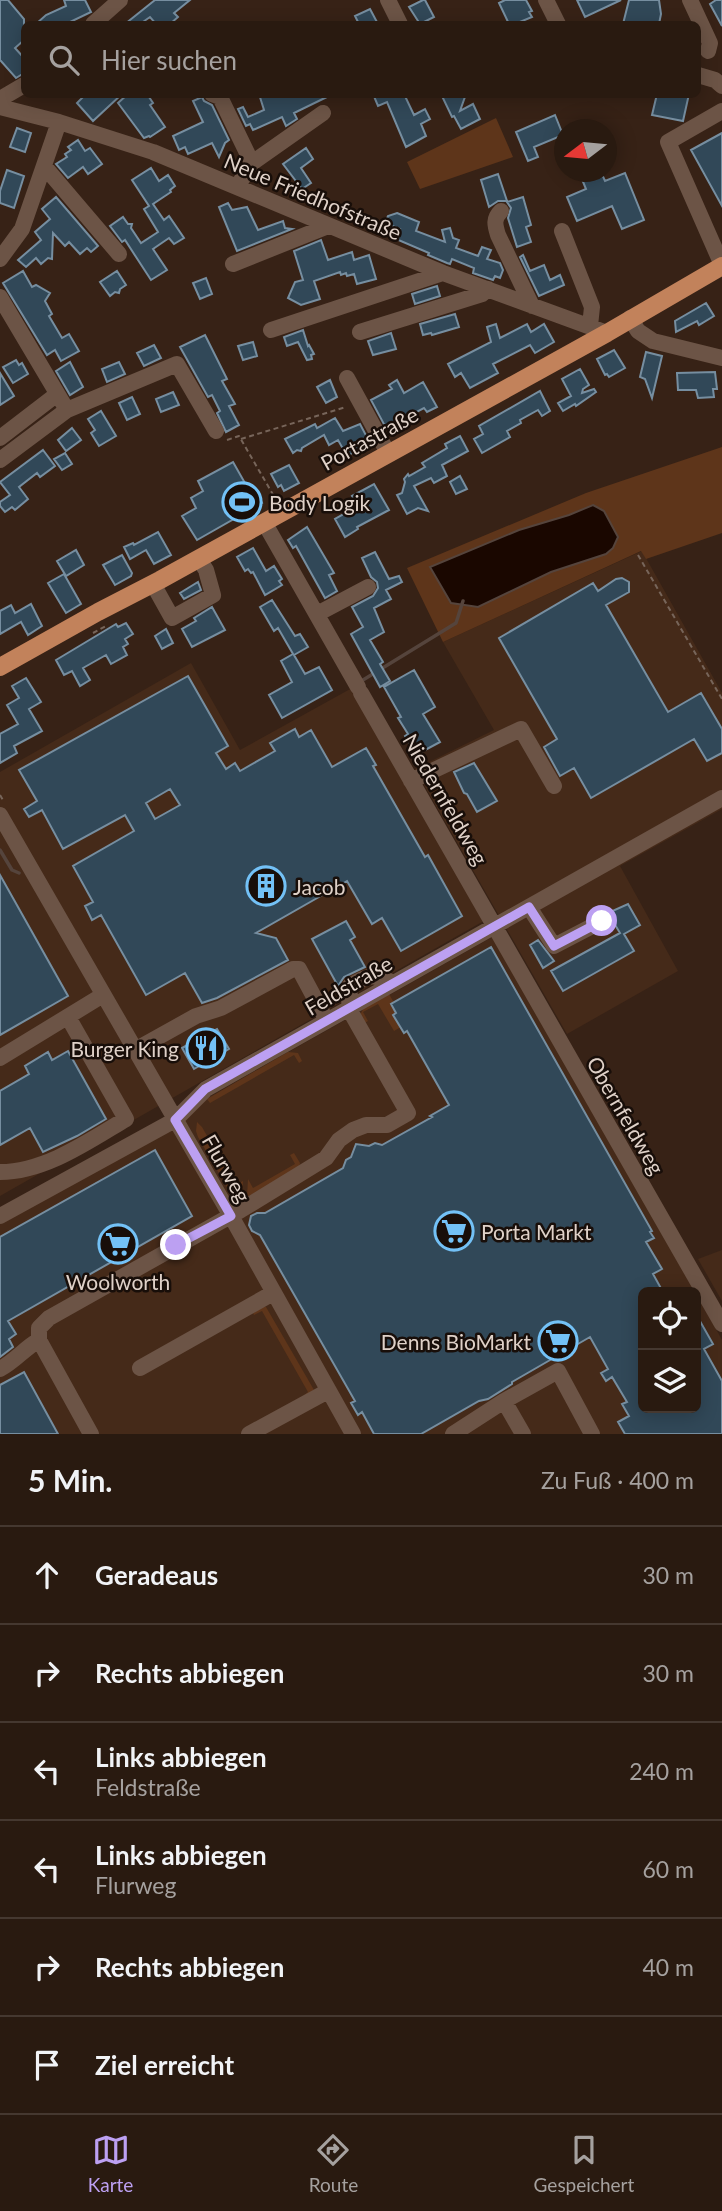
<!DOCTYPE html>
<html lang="de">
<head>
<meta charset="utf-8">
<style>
  body { margin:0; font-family:Lato,sans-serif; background:#35271e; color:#f1f3f6 }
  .controls { position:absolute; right:21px; bottom:21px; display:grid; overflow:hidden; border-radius:10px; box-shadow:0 4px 18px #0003 }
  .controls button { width:63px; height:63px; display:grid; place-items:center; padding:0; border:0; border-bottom:2px solid #453830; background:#291a10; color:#f1f3f6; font:35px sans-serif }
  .compass { position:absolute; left:554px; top:119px; width:63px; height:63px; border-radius:50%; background:#291a10; box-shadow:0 4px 18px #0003; rotate:254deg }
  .stop { position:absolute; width:21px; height:21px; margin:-16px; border:5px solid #bca0f2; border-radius:50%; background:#fff }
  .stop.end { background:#bca0f2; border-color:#fff; box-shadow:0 2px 7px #0008 }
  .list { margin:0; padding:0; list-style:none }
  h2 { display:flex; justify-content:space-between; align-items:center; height:91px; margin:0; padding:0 28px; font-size:30px }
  h2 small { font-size:23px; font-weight:400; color:#a5a19f }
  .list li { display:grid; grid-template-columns:46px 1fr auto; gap:21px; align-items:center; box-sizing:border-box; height:98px; padding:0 28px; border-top:2px solid #453830 }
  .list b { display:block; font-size:26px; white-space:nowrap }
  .list p { margin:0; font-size:23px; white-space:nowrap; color:#a5a19f }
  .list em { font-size:23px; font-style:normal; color:#a5a19f }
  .icon { flex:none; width:38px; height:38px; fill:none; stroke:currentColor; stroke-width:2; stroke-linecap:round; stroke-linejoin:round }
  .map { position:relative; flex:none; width:722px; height:1434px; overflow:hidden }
  .search { position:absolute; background:#291a10; box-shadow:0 4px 18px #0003; left:21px; right:21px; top:21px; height:77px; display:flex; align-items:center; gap:18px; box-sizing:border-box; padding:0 24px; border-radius:10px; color:#a5a19f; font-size:26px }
  .sheet { height:679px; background:#291a10 }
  nav { display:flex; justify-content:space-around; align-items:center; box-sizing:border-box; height:98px; border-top:2px solid #453830; background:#291a10; font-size:19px; color:#a5a19f }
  nav a { display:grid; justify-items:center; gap:4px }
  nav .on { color:#bca0f2 }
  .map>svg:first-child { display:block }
  .built { fill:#452a19 }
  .green { fill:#5e351a; fill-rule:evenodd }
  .water { fill:#1a0700; stroke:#55443c; stroke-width:2 }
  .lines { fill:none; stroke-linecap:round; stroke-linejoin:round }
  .stream { stroke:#55443c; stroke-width:3.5 }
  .building { fill:#314858; stroke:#768ea0; stroke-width:2; fill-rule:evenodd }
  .path { stroke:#77655a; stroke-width:2; stroke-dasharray:5 3.5; stroke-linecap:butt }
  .minor { stroke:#6c5446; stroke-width:16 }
  .major { stroke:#c2825b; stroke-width:18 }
  .route { stroke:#bca0f2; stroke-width:9 }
  .labels { text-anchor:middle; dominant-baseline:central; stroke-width:5; stroke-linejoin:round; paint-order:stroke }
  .street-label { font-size:21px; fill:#dfd1c8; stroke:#180e09 }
  .poi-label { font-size:21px; fill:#dfd1c8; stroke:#180e09; text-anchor:start }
</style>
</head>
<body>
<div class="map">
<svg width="722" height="1434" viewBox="0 0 722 1434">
  <rect width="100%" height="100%" fill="#372216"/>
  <path class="built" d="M642,551l80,142v116l-102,57 58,105 -111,63 -152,-265 79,-39 -51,-88z
    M191,663l49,87 112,-62 137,230 -489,278v-424z
    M494,936l201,356h-52v116h53v-115l26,47v94h-722v-219z
    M722,1250v51l-24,-42z"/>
  <path class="green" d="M496,118l17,39 -93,32 -13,-27z
    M722,447v86l-76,26 -5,-8 -198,91 -36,-74 179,-75zM593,505l13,49 -55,18 -73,35 -27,-5 -21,-34 89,-38 50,-15z
    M389,994l17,30 -12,7 -16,-27 -15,8 5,9 -7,4c-5,-20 13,-23 28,-31z
    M288,1052l10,1 4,8 -3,2 -5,-8 -84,48 -3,-4z
    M197,1122l5,5 33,58 8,-4 -1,16 -7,4 -37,-64 -2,-6z
    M294,1153l6,10 -1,5 -52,29 1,-18 5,9 42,-24 -5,-9z
    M263,1307h3l48,83 -12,7 6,-5 -46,-81 -8,4 -1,-2z"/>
  <path class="water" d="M593,505l11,6 14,26 -5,11 -7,6 -55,18 -73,35 -27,-4 -21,-36 89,-37 50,-15z"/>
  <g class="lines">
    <path class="stream" d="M363,680l93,-57 7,-22
      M0,850l12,20 7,3"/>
  </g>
  <path class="building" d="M0,0h8l16,19v21l-9,8 9,10v15l-8,5 -16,-18z
    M64,0h21l6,12 -25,12h-30l10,-9 20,-9z
    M155,0h35l-16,13 4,4 -8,7h-14l-6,-7 -10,7h-15z
    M423,0h2l9,17 -14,7 -11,-17z
    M505,0h21l6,11 -3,1 3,5 -17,7h-6l-10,-21z
    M577,0h44l-36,17z
    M629,0h30l2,14 -2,10h-36z
    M716,0h6v26l-12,-22z
    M370,9l8,15h-19l-4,-8z
    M86,94h36l-29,27 -16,-18z
    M128,94h19l6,9 -3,2 15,22 -15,10 -1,-1 -5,2 -26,-35z
    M259,94h74l-39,19 3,6 -11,7 -4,-9 -29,13 -3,-6 -4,2 -8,-17 5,-2 5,10 16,-7z
    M373,94h31l10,21 11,-6 5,10 -9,5 5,12 -20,11 -19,-45 -9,4z
    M441,94h25l-6,17 13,-7 7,15 -19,10 -7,-13 -2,1z
    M657,94h32l-6,27 -31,-6z
    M202,97l2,4 8,4 17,35 -4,3 -6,14 -7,-14 -24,11 -3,-7 -6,3 -6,-14 30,-14 -10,-21z
    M555,115l8,20 -29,12 4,10 -10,4 -12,-29z
    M17,128l14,5 -6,19 -15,-5z
    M722,133v73l-31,-56z
    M78,140l7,11 5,-3 12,16 -14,10 -5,-7 -15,11 -12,-14 11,-7 -2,-3 6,-4 -3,-3z
    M306,148l7,11 -12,9 10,15 -9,6 -19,-25z
    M151,168l8,13 9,-6 7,11 -5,4 1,2 -18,12 11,16 5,-4 15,22 -10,6 -5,-6 -16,11 14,21 -16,10 -26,-40 -3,2 -12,-16 13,-9 5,7h4l-1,4 10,15 17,-11 -14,-23 5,-3 -17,-26z
    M7,170l17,6 -10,32 -14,-5v-12z
    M579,172h22l4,9 20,-8 19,47 -22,9 -10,-23 -35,15 -10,-24 19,-8z
    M498,174l9,27h-9l-9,6 -8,-27z
    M56,197l42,49 -7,6 -4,-4 -7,6 -11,-12 -4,4 -12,-13 -1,26 -4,-1 -7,6 -5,-6 -10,9 -8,-7 23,-20 -6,-8 15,-13 -8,-10z
    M523,197l8,28 -5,2 5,15 -14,5 -9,-29 3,-10 -4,-6z
    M228,203l4,7 15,-3 11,23 25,-9 2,7 7,1 -55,22 -18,-44z
    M397,213l22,9 -3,9 29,11 -3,-12 8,-2 3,10 6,2 -3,8 22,8 4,-9 9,3 -4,9 13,4 3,7 -3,8 -5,-2 -2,4 -20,-7 1,-5 -22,-9 -2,5 -3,-1 -19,-8 1,-2 -33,-14 4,-10 -15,-6 3,-7z
    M321,240l7,20 24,-8 2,8 15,-5 7,24 -19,5 -3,-10 -7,2 -1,-3 -5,2 -1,-3 -26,9 6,18 -19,6 -13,-7 7,-16 8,-2 -9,-29z
    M523,255l7,16 14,-6 6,15 10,-5 4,10 -25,11 -19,-39z
    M23,271l9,16 4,-2 14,8 -5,8 7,13 -3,2 13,22 7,-4 10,17 -18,10 -6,-11 -8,5 -44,-72z
    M117,271l9,14 -6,4 -1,4 -4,-1 -5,4 -10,-14z
    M206,278l6,16 -12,5 -7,-16z
    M437,286l3,10 -25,8 -3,-10z
    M706,303l8,13 -15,9 -2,-4 -21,11 -1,-11z
    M455,314l4,13 -27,8 -1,-2 -8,2 -3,-11z
    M496,324l4,14 27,-14 4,8 13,-8 10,18 -19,11 -5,-8 -37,19 5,9 -28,15 -9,-15 -6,4 -7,-13 43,-22 -4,-15z
    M303,330l5,16 1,-1 5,9 -3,1 1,4 -5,1 -9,-18 -11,4 -3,-9z
    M391,333l5,16 -23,6 -5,-14z
    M205,335l22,44 -5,2 13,23 -6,2 10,19 -13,7 -9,-19 3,-2 -8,-16 -4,2 -28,-50z
    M253,342l4,14 -14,4 -5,-14z
    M154,345l7,13 -17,8 -7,-13z
    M614,350l11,18 -16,9 -2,-3 -2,1 -8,-16z
    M646,352l16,4 -10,42 -7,-19 -5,-2z
    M16,360l3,5 3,-2 6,11 -15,9 -10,-16z
    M70,362l13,25 -13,8 -14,-24z
    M119,362l6,12 -18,8 -5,-13z
    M580,369l9,16 -6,4 -1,4 12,-4 2,3 -20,14 -1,-2 -12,7 -5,-8 13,-7 -9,-17z
    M715,372l2,17h-4l1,8 -16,1 -2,-8h-18l-1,-17z
    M0,373l14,23 -14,9z
    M330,380l7,17 -11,6 -9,-16z
    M397,380l7,13 19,-11 14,25 -10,5 -3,-4 -38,20 -15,-28 21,-11 -3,-4z
    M540,391l10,20 -8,5 -4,-6 -18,10 1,3 -14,8 3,6 -28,16 -8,-14 9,-5 -4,-8z
    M173,392l6,13 -18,7 -5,-13z
    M132,397l8,17 -13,6 -8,-17z
    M101,411l15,25 -17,10 -8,-13 4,-3 -7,-11z
    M335,418l8,13 17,-7 10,19 -23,13 -9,-16 -9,5 -5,-10 -22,13 -1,3 -4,-1 -4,3 -8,-14 30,-15 2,4z
    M72,428l9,12 -15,11 -8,-11z
    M460,436l8,15 -26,14 5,11 -13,7 -3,-5 -17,8 14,25 -10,-3 -11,6 -10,-19 5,-2 3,-11 -1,-3 4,-5 1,2 16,-9 -3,-4 25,-15 -2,-4z
    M43,450l12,16 -15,11 -3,-4 -18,14 9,12 -13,11 -3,-3 -7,5 -5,-6v-4l10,-7 -10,-13z
    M65,453l7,11 -10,6 -8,-11z
    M233,462l17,30 4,-2 8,13 -65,37 -15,-24 14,-8 -5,-10 12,-7 -5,-10z
    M289,465l10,18 -15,8 -3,-6 -3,2 -7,-13z
    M460,476l7,13 -11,5 -6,-12z
    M374,484l15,26 -32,17 1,2 -13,8 -10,-18 23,-13 -6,-10z
    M307,527l27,46 -5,2 8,16 -12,7 -29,-52 -3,2 -5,-8z
    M158,532l13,23 -17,9 -8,-14 -16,9 -6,-12 9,-4 1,2z
    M253,548l13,23 8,-5 8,13 -3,2 3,4 -17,10 -12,-23 -2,1 -3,-4 -3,2 -8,-14z
    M76,550l8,15 -18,11 -9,-15z
    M375,552l14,27 10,-3 3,6 -16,8 5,9 -17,9 10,24 -14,8 13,22 -3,2 10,17 -10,6 -29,-53 12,-7 -11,-20 21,-11 5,-8 -1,-6 -6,-5 -9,-19z
    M122,555l10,18 -1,3 -16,9 -12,-20z
    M64,574l17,30 -15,9 -18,-30z
    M622,578l7,4v10l-23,13 62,107 33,-19 21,36v24l-15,8 -13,-22 -103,59 -17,-30 -14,8 -16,-29 13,-8 -58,-101 94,-55 5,8 18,-12z
    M198,582l3,8 -17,9 -4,-6z
    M272,600l23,36 5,-2 8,13 -14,8 11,19 14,-7 13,23 -50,28 -13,-23 23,-13 -11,-21 12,-7 -15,-26 -4,3 -14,-24z
    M31,604l11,22 -14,9 -7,-13 -21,12v-23l11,-6 4,8z
    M212,607l13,23 -33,17 -10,-18 14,-8 -2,-3z
    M126,623l7,11 -8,5 3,5 -5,3 4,8 -16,9 -5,-9 -23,13 7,12 -10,6 -8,-15 -8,4 -8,-15 60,-36 2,3z
    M166,629l7,14 -11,6 -7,-13z
    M414,670l21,37 -12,7 17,28 -24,13 -11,-19 3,-2 -10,-16 3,-1 -17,-30z
    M188,676l40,70 -12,7 10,16 9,-6 5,8 35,-20 -5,-8 25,-14 4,8 12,-7 21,37 34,-19 10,17 -3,1 52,91 3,-2 34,61 -61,35 -19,-33 -10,6 -25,-43 -91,52 20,5 12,22 -71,38 -15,5 -17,-30 -39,22 -45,-80 -9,5 -7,-14 8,-4 -20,-36 61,-35 -9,-16 -62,34 -21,-39 -13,7 -5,-8 13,-8 -18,-31zM170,789l10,16 -25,14 -9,-16z
    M26,678l15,24 -12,7 13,22 -28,15 3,7 -17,10v-29l18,-10 -11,-19 12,-7 -7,-12z
    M474,763l23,38 -20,11 -10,-18 -3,-1 -10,-21z
    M0,875l68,121 -68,39z
    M628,904l12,21 -16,9 10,17 -71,40 -12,-20 69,-38 -12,-20z
    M346,921l9,16 -5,3 15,27 -21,10 -6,9 -26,-47z
    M538,940l16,21 -11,7 -13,-23z
    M491,947l161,284 -2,1 4,6 -8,4 16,27 -9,5 10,18h-20v116h53v-94l17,30 -9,5 18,32v53h-97l-7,-12 11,-6 -7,-12 5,-2 -15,-25 -6,4 -5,-8 7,-4 -18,-32 -78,45v2l-24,15 -9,2 -58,33h-47l-12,-22 -4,3 -7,-12 4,-2 -95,-166 -8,-4 -3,-6 2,-9 6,-3h8l78,-45 3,-8 5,-3 5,-13 13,2 6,-3 7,2 50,-28 -2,-1 19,-11 -42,-74 -3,2 -11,-18 3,-2 -5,-9z
    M217,1029l12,20 -35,20 -12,-21z
    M68,1051l38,68 -29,17 -34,16 -13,-24 -30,17v-54l29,-17 -4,-8 23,-14 4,8z
    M155,1150l37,66 -184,105 8,13 -7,5 4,8 -13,10v-120z
    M24,1372l34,62h-58v-49z"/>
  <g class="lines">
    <path class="path" d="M241,439l105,-32
      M227,440l12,-4 36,62
      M638,555l84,144
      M93,633l13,-7
      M0,795l4,7"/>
    <path class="minor" d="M388,0l12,24
      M546,0l12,24
      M690,0l20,43 -2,8
      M93,24l27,-24
      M698,75l17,5 7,6
      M212,94l8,3 32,66 -15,24
      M0,99l24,-14
      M0,107l59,15 94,30 290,121 164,60
      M722,111l-54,31 54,123
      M252,163l71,-50
      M44,166l75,88
      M501,211c-8,8 -6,14 -3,24l34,71
      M562,231l30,76 -2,19
      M0,259l22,-30 37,-107
      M233,264l95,-38
      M0,297l67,113 -67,50
      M630,318l8,13 15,10 69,17
      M271,330l172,-57
      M360,332l122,-38 6,-5
      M347,378l41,75
      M67,410l110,-46 39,67
      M0,438l56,-43
      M264,522l94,165
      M153,584l19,34 41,-23 -7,-25 -7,-11
      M317,614l51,-27
      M361,693l361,631
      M411,781l110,-52 33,57
      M0,815l231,401 122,218
      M529,907l25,39 48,-25
      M135,1050l61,-34 25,-8 72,-39h6l28,52
      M0,1058l103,-63
      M0,1172c45,0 89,-31 126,-53l-58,-102
      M0,1216l175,-96 31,-31 516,-291
      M140,1368l133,-75
      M0,1369c15,-8 25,-21 39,-29
      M91,1434l-52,-94v-12l10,-10 192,-108 85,-52 13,-18 14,-10 13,-5h21l21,-12 -59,-104 1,-23c18,-12 24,-12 44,-3
      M249,1434l79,-43
      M453,1434l51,-33
      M523,1434l-19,-33 54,-30 34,63"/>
    <path class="major" d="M0,667l98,-55 62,-32 447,-247 115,-67"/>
  </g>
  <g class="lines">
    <path class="route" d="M176,1245l55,-29 -56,-96 30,-31 324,-182 25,39 48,-25"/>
  </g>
  <defs>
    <g id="stadium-ring" transform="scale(2.0125)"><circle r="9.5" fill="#180e09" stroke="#73c1f6" stroke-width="1.5"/><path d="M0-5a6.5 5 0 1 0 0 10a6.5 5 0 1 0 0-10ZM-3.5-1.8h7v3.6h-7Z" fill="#73c1f6"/></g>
    <g id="building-ring" transform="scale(2.0125)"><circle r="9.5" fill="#180e09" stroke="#73c1f6" stroke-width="1.5"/><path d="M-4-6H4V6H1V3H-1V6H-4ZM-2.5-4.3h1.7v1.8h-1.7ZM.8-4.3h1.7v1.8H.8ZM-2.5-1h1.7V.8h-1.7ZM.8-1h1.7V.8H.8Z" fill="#73c1f6"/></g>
    <g id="restaurant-ring" transform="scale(2.0125)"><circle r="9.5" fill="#180e09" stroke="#73c1f6" stroke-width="1.5"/><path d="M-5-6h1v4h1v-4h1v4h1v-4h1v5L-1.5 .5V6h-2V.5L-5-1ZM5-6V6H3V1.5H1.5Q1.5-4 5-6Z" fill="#73c1f6"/></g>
    <g id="supermarket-ring" transform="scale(2.0125)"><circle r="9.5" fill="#180e09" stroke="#73c1f6" stroke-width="1.5"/><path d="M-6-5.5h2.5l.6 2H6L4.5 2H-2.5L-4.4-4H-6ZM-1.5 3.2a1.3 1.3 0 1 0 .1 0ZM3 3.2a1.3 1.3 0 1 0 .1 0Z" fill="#73c1f6"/></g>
  </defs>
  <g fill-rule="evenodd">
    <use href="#stadium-ring" x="242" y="502"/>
    <use href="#building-ring" x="266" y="886"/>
    <use href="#restaurant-ring" x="206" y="1048"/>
    <use href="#supermarket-ring" x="454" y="1231"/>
    <use href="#supermarket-ring" x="118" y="1244"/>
    <use href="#supermarket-ring" x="558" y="1341"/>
  </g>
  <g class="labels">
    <g class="street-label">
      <text transform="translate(313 196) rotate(23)">Neue Friedhofstraße</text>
      <text transform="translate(369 438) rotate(-29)">Portastraße</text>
      <text transform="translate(446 799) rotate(60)">Niedernfeldweg</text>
      <text transform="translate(348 985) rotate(-30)">Feldstraße</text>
      <text transform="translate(626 1115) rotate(60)">Obernfeldweg</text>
      <text transform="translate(227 1168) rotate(60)">Flurweg</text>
    </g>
    <g class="poi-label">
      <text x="269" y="502">Body Logik</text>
      <text x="293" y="886">Jacob</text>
      <text x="179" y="1048" text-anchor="end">Burger King</text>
      <text x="481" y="1231">Porta Markt</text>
      <text x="118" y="1281" text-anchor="middle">Woolworth</text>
      <text x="531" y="1341" text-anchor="end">Denns BioMarkt</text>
    </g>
  </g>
</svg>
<div class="controls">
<button><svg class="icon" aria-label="locate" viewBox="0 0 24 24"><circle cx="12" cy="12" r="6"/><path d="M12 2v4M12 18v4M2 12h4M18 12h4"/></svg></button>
<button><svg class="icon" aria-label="layers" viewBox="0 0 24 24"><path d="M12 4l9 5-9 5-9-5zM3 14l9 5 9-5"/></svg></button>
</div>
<svg class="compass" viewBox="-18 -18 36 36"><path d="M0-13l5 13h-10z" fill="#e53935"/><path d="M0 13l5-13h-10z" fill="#a5a19f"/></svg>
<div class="stop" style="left:602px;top:921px"></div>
<div class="stop end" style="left:176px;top:1245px"></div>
<div class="search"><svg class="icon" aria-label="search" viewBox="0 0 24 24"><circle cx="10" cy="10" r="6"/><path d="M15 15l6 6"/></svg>Hier suchen</div>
</div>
<section class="sheet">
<h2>5 Min.<small>Zu Fuß · 400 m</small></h2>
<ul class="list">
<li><svg class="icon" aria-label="ahead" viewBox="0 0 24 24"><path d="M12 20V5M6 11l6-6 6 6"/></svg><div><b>Geradeaus</b></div><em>30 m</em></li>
<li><svg class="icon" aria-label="right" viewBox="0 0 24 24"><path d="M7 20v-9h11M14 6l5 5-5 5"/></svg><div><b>Rechts abbiegen</b></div><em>30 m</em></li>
<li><svg class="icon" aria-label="left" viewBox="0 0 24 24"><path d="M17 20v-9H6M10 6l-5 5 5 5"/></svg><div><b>Links abbiegen</b><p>Feldstraße</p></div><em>240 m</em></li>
<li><svg class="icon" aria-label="left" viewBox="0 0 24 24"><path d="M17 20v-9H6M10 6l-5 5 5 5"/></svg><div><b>Links abbiegen</b><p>Flurweg</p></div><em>60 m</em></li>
<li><svg class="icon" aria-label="right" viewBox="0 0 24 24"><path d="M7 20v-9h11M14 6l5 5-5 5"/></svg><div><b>Rechts abbiegen</b></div><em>40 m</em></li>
<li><svg class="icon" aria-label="arrive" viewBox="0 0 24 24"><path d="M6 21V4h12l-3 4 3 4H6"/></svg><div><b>Ziel erreicht</b></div></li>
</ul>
</section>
<nav>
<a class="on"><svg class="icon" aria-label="map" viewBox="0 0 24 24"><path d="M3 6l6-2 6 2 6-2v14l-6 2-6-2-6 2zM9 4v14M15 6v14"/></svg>Karte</a>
<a><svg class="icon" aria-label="directions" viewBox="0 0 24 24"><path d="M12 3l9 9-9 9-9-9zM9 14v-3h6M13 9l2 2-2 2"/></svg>Route</a>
<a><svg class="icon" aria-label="saved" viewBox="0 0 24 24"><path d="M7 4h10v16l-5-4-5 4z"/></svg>Gespeichert</a>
</nav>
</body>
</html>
